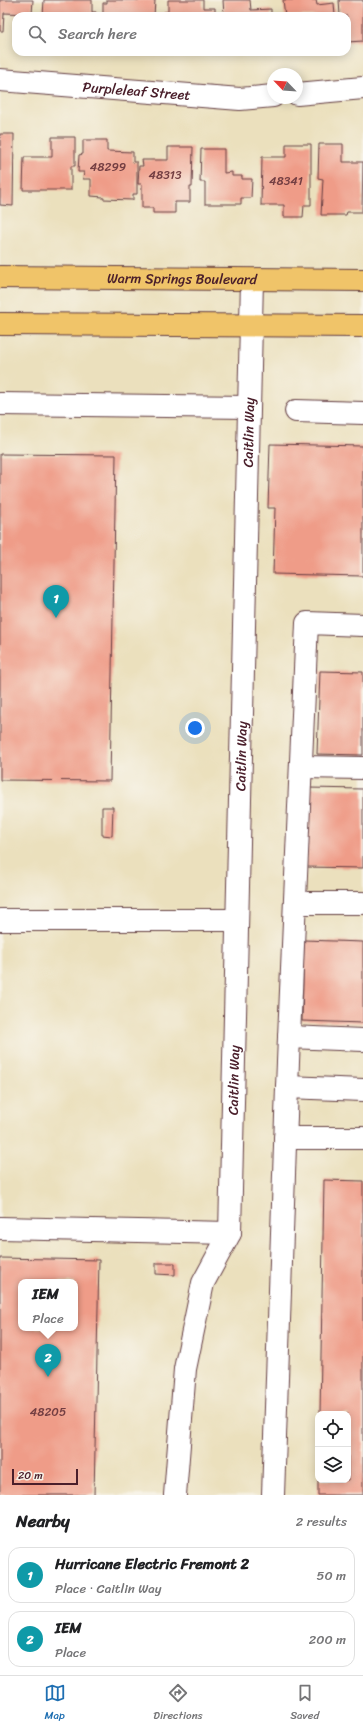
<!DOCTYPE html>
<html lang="en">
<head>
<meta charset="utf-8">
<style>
  body { margin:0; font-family:Sriracha,sans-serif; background:#f6f6f6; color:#202124 }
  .controls { position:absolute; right:12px; bottom:12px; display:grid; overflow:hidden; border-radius:8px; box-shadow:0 2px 10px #0003 }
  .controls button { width:36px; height:36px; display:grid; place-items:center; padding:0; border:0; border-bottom:1px solid #e0e0e0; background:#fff; color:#202124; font:20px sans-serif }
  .compass { position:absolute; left:267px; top:68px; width:36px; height:36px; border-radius:50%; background:#fff; box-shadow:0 2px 10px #0003; rotate:295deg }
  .scale { position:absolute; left:12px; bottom:10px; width:66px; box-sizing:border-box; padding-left:4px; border:2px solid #4a1f2b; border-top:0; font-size:11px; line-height:14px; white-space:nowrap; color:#4a1f2b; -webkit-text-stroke:3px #f7f3e8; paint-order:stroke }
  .you { position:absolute; left:195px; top:728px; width:14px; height:14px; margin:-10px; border:3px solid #fff; border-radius:50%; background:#1a73e8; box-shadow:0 0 0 6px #1a73e833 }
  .badge { display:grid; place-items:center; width:26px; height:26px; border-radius:50%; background:#1f6fb2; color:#fff; font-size:13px; font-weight:700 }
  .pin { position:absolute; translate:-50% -33px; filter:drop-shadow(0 1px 2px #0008) }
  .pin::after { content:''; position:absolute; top:21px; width:14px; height:12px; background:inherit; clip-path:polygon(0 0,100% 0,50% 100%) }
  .popup { position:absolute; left:18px; top:1279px; width:60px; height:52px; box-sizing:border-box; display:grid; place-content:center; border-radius:8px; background:#fff; filter:drop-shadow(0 1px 3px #0005); font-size:13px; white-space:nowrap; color:#757577 }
  .popup b { font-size:15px; color:#202124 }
  .popup::after { content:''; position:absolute; left:50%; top:100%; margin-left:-8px; border:8px solid transparent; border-top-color:#fff }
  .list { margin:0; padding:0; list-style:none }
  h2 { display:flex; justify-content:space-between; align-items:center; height:52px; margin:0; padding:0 16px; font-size:17px }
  h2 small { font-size:13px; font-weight:400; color:#757577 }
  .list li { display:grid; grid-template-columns:26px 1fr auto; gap:12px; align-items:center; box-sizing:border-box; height:56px; margin:0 8px 8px; padding:0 8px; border:1px solid #e0e0e0; border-radius:12px }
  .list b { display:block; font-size:15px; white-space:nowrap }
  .list p { margin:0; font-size:13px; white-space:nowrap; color:#757577 }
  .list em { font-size:13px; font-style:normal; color:#757577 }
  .icon { flex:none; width:22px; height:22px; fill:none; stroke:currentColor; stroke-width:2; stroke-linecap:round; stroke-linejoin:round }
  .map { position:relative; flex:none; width:363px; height:1495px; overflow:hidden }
  .search { position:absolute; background:#fff; box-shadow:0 2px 10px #0003; left:12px; right:12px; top:12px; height:44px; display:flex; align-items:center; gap:10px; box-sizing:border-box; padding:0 14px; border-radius:12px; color:#757577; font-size:15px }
  .sheet { height:180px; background:#fff }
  nav { display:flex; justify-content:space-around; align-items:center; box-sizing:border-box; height:56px; border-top:1px solid #e0e0e0; background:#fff; font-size:11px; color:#757577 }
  nav a { display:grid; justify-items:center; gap:2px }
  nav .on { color:#1f6fb2 }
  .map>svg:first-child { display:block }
  .building { fill:#ef9c88; fill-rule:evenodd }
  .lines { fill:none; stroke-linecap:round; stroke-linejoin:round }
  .minor-casing { stroke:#623c41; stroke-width:24 }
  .major-casing { stroke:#623c41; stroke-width:24 }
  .minor { stroke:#fff; stroke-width:22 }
  .major { stroke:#f0c469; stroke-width:22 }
  .labels { text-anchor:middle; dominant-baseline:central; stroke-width:3; stroke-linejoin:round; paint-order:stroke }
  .number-label { font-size:12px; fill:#733e42 }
  .street-label { font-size:14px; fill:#4a1f2b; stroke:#f7f3e8 }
</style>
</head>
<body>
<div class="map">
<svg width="363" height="1495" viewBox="0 0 363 1495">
  <rect width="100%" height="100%" fill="#f7f3e8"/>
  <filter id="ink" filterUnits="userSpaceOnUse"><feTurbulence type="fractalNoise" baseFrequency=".025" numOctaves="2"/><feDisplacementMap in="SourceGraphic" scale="8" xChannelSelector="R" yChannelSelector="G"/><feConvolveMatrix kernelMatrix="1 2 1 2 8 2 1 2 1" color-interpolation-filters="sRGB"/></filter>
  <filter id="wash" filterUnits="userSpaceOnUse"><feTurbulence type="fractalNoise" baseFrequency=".012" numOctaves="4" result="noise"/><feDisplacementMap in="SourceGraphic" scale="16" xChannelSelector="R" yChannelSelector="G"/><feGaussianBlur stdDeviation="0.9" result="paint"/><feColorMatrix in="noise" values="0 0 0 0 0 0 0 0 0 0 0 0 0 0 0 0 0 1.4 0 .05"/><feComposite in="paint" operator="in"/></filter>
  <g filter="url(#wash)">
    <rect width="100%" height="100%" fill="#ebe0bd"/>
    <g id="blocks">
      <path class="building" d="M0,0h33l-1,14 -28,-1 -1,18h-3z
        M44,0h48v12h4v4h-53z
        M107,0h48l-1,16h-51v-13h4z
        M168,0h35v8h12v8h-51v-4h4z
        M223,0h27l1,10 20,-1v7h-47z
        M283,0h33l1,5 17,-2 1,13h-50z
        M339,0h24v41l-16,1v-26h-7z
        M0,134h14l-1,72 -13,-1z
        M52,137h23v29h-4v24h-48l1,-33h28z
        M83,140h24v11l26,1v10h4v32h-4v6l-30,-1v-2l-12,-1v-17h-8l1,-7h-6l1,-17 4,-1z
        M286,144h25v61h-7l-1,12h-19v-12h-23l1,-48h24z
        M319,144h24v18h20l-1,50h-15l-1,3h-25l2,-36 -5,-1z
        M168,147h25l-1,40h-2v15h-15v11h-22v-5h-11v-24h-4l1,-18h4l-1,-6h26z
        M201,149h23v24l8,-1v4h10v3h10l-1,19h-10v6h-36v-22h-5z
        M270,444l93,2v130l-90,-2 2,-66h-7z
        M0,454l116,1 -6,326 -110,-1z
        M320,671l43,1v83l-46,-1z
        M308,788l55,1v79l-57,-1z
        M102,807h11l-1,29 -10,-1z
        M304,940l59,2v81l-61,-2z
        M324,1180l39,1v314h-45v-15h30v-66h-28z
        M0,1258l99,2 -5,235h-94zM21,1282h54v46h-54z
        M156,1263h19v12l-19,-1z"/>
    </g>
  </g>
  <g filter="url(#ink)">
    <use href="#blocks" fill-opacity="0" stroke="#623c41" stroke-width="1"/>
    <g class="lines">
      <g class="minor-casing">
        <g id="minor">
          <path id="s1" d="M0,80l240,19 33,-3"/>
          <path d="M297,94l66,-6"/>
          <path d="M0,404l249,3"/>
          <path d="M296,411l67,2"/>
          <path d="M301,767l62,1"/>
          <path d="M295,903h68"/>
          <path d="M0,920h237"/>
          <path d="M289,1037l18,-414 56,2"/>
          <path d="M287,1087l2,-50 74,3"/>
          <path d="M285,1138h78"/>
          <path d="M0,1228l230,5"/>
          <path id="s2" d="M175,1495l10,-126 18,-86 27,-50 22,-953"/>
          <path d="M273,1495l14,-408 76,3"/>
        </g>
      </g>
      <g class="major-casing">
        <g id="major">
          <path id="s3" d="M0,277l363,3"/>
          <path d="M0,324l363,2"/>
        </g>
      </g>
      <use href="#minor" class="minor"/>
      <use href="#major" class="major"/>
    </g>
  </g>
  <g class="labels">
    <g class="number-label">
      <text x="108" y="167">48299</text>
      <text x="165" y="175">48313</text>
      <text x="286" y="181">48341</text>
      <text x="48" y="1412">48205</text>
    </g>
    <g class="street-label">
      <text stroke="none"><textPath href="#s1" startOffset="137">Purpleleaf Street</textPath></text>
      <text stroke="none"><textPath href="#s3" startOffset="182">Warm Springs Boulevard</textPath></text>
      <text stroke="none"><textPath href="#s2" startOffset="1072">Caitlin Way</textPath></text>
      <text stroke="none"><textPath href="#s2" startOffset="748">Caitlin Way</textPath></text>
      <text stroke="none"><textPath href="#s2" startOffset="424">Caitlin Way</textPath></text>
    </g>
  </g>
</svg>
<div class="controls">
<button><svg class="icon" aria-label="locate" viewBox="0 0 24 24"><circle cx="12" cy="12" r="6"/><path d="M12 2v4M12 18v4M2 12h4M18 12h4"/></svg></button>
<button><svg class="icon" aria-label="layers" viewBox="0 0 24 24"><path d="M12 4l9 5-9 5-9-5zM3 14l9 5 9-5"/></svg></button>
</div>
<svg class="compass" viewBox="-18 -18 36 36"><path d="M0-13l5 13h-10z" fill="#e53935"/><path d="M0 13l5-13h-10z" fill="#757577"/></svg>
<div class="scale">20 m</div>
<div class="you"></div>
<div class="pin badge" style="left:56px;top:618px;background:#0f9aa8">1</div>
<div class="pin badge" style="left:48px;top:1377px;background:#0f9aa8">2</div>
<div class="popup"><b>IEM</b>Place</div>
<div class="search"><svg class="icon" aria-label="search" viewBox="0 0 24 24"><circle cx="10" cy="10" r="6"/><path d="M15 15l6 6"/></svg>Search here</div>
</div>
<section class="sheet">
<h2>Nearby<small>2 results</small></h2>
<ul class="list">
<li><span class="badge" style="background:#0f9aa8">1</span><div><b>Hurricane Electric Fremont 2</b><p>Place · Caitlin Way</p></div><em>50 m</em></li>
<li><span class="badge" style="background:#0f9aa8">2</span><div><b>IEM</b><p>Place</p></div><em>200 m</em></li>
</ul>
</section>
<nav>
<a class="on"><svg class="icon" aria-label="map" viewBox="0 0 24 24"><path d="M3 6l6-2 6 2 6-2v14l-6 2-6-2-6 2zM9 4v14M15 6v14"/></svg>Map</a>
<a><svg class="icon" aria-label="directions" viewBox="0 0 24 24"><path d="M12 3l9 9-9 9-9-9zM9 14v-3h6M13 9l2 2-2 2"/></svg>Directions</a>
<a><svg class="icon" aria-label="saved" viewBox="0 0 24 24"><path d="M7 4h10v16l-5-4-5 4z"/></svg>Saved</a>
</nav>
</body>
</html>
